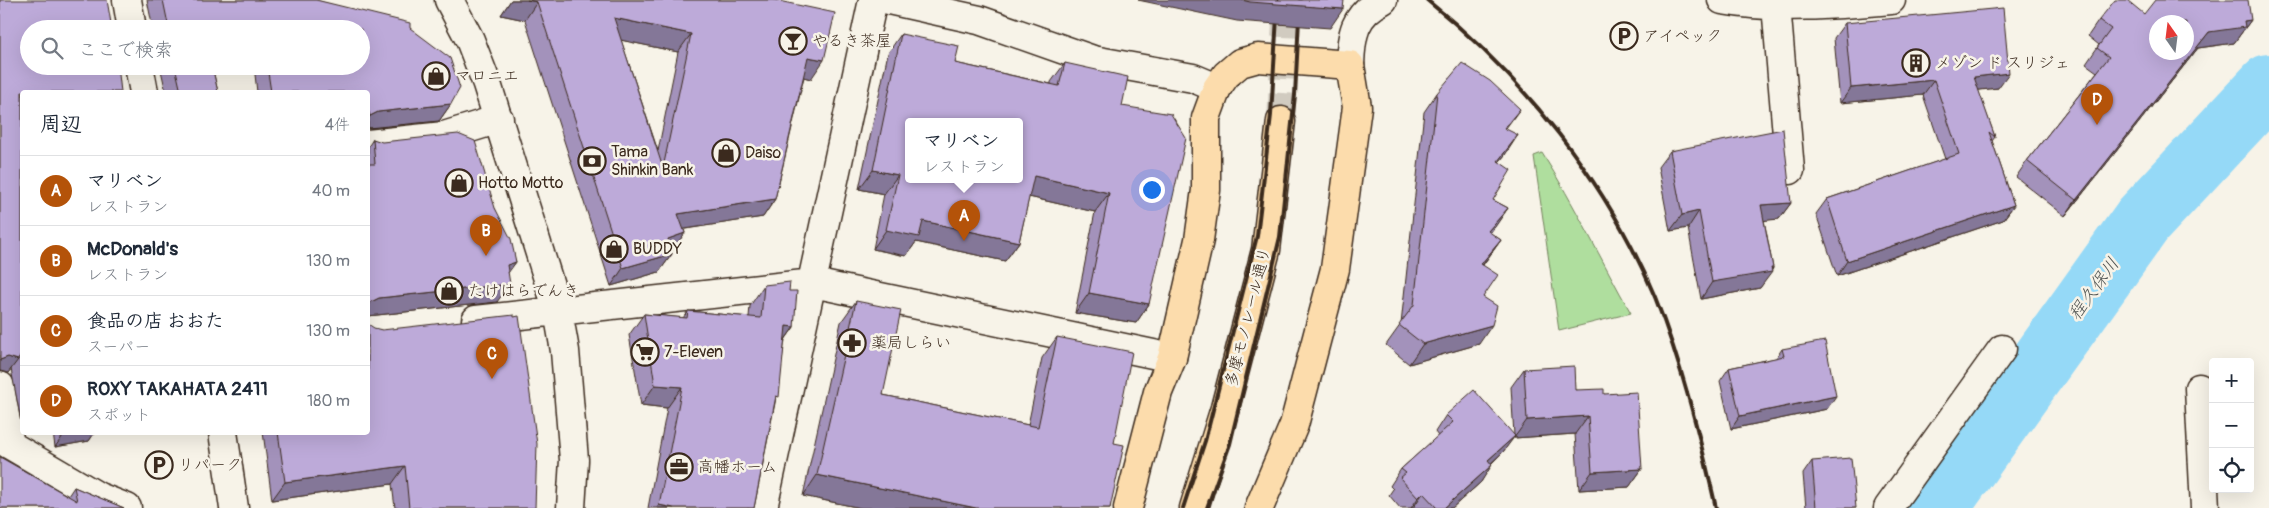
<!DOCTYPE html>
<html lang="ja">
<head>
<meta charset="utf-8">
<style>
  body { margin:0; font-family:Pangolin,"Klee One",sans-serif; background:#f6f6f7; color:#1f2937 }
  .controls { position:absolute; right:15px; bottom:15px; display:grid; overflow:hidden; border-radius:5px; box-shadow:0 5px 20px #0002 }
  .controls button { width:45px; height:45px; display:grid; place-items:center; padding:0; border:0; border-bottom:1px solid #e0e1e3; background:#fff; color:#1f2937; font:25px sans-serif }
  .compass { position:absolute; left:2149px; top:15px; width:45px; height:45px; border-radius:50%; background:#fff; box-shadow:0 5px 20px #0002; rotate:346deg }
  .you { position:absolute; left:1151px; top:189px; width:18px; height:18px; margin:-12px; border:4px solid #fff; border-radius:50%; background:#1a73e8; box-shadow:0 0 0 8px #1a73e833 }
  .badge { display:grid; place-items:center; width:32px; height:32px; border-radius:50%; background:#b45309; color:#fff; font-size:16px; font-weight:700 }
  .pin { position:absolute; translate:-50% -41px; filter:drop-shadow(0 1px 2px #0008) }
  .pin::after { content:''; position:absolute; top:26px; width:18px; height:15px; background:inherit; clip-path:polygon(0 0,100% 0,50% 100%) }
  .popup { position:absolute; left:905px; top:118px; width:118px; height:65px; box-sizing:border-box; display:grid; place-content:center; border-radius:5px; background:#fff; filter:drop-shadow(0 1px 4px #0005); font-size:16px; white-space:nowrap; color:#747a83 }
  .popup b { font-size:19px; color:#1f2937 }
  .popup::after { content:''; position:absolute; left:50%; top:100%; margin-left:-10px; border:10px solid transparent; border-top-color:#fff }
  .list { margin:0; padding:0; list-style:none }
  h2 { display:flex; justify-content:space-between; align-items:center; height:65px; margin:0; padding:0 20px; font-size:21px }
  h2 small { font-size:16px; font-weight:400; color:#747a83 }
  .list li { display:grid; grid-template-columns:32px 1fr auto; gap:15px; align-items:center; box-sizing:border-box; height:70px; padding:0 20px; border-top:1px solid #e0e1e3 }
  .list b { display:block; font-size:19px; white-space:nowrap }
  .list p { margin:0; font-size:16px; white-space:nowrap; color:#747a83 }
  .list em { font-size:16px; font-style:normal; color:#747a83 }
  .icon { flex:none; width:28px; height:28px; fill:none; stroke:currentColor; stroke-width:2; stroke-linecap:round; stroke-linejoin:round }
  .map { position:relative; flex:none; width:2269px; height:508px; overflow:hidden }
  .search { position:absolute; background:#fff; box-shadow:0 5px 20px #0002; left:20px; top:20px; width:350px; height:55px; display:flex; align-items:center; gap:12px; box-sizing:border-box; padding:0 18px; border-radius:28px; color:#747a83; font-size:19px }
  .panel { position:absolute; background:#fff; box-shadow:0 5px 20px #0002; left:20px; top:90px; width:350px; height:345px; border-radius:5px }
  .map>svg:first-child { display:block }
  .green { fill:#afde9e; stroke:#75845e }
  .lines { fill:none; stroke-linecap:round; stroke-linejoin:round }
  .river { stroke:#95d9f7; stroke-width:62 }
  .major-tunnel { stroke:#d1cbc0; stroke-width:28; stroke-dasharray:28 14; stroke-linecap:butt }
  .minor-casing { stroke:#3b2a1e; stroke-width:31 }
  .major-casing { stroke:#3b2a1e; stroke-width:31 }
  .minor { stroke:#f7f3e8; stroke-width:28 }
  .major { stroke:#fcdcac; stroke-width:28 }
  .rail { stroke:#3b2a1e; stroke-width:4 }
  .wall { fill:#a392bb; stroke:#3b2a1e; fill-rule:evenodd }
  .shaded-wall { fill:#847798; stroke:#3b2a1e }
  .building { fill:#bdaad9; stroke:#3b2a1e; fill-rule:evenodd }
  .labels { text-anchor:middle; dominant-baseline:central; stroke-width:5; stroke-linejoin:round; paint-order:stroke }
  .poi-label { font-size:16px; fill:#3b2a1e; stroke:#f7f3e8; text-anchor:start }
  .street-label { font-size:16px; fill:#3b2a1e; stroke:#f7f3e8 }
  .water-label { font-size:18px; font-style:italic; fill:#525654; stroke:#f7f3e8 }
</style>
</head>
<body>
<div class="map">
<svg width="2269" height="508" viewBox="0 0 2269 508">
  <rect width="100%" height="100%" fill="#f7f3e8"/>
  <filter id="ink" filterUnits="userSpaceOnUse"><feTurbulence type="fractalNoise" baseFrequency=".02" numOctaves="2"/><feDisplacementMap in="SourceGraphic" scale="10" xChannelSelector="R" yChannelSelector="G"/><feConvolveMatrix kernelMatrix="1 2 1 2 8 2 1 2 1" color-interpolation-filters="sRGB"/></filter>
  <g filter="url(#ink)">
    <path class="green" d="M1542,153c33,52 59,107 89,160l-72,18 -25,-175z"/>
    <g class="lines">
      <path class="river" d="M1937,508l206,-288 126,-135"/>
      <path class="major-tunnel" d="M1281,121l6,-121"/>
      <g class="minor-casing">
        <path id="minor" d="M127,0l5,29
          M449,0l21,40 17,44 71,227 7,40 9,109 -3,48
          M889,0l90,20 114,40 100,18 24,10
          M1722,0c56,10 113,5 169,0
          M1776,5l14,165
          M1350,65c1,-30 4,-51 33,-65
          M139,66l5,26
          M368,144l76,-8 55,-17
          M476,320l337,-37 359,75
          M0,386l10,59
          M2199,388l6,120
          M223,432l11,76
          M0,439l99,58 28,11
          M763,508l110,-508
          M1888,508l114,-159"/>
      </g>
      <g class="major-casing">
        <path id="major" d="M1128,508l30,-116 14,-34 27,-118 7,-50v-72l11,-30 9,-13 14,-12 18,-5 92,7 7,42 -22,162 -41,156 -35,83
          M1194,508l31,-100 41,-158 15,-129"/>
      </g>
      <use href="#minor" class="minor"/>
      <use href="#major" class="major"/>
      <path class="rail" d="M1427,0c97,78 180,182 228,297 27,68 45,140 61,211
        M1183,508l22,-67 52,-205 14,-121 7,-115
        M1207,508l23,-64 50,-207 15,-142 5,-95"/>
    </g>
    <path class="wall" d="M0,0l22,92v334l-11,-57 -3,4 -8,-2z
      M147,0h169l94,28 41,76 -12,17 -71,7v-36h-111l-3,-26h107v-37h-208z
      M511,0h263l37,79 -7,-2 -29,122 -12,18 -79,12 1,4 -14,18 1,3 -13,18 -48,14 -86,-266 -24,-5zM621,40l57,12 -20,99z
      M2144,14l107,6 -17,23 -36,5 -133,168 -49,-39 11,-16 70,-89 -11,-8 13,-19 -11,-9 11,-16z
      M1845,23l153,65 -20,2 17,47 -3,4 22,64 -11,15 -166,56 -21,-62 11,-15 118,-40 -22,-64 -83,8 -6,-65z
      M901,34l54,29 96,21v-2l14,-19 57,43 27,198 -13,19 -61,-10 20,-101 -66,-15 -10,45 -14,19 -89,-19 -10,14 -33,-7 11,-55 -25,-5 29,-136z
      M160,66h52l6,26h-52z
      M1437,93l69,36 -1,26 -6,7 -6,38 15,8 -18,25 11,7 -18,25v32l-4,47 -70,20 -23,-19 15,-21 23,-212z
      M373,139l122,69 21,54 -8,10 -11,30 -129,14v-169z
      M1670,151l121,52 -12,16 -15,1 9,48 -13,20 -59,11 -13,-71 -18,3 -12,-64z
      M764,285l25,6 5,36 -9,13 -10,63 -21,105h-106l19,-100 -26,-3 -12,-70 15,-21 39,4 5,-7 61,6 1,-11z
      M856,301l27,94 145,30 14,-67 15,-21 57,106 -4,65h-249l-58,-12 38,-174z
      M368,324l167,184h-140l-3,-24 -120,16 -9,-68h105z
      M1782,349l45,60 -96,20 -11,-48 9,-13 47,-10z
      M1524,369l51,21 29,4 38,75 -13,18 -50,3 -4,-56 -61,4v-2l-11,16 -12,12 -10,18 -29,26h-52l-11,-13 4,-6 -3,-3 11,-17 37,-33 -3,-4 11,-17 68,20 -3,-48z
      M53,432h42l-6,9 -34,6z
      M1812,461l44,47h-50l-3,-34z
      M74,487l50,21h-124l68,-12z"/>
    <path class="shaded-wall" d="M511,0h16l10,2 -12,18 -24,-5z
      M1138,0h104l101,9 -13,19 -93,-7z
      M614,18l77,16 -13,18 -77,-16z
      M2251,20l-17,23 -36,5 -133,168 11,-16 133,-168 35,-11z
      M262,27l-1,2h-47z
      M808,57l16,3 -13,19 -15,-4z
      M2009,73l-11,15 -35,4 11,-15z
      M1934,80l-11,15 -83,8 11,-15z
      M451,104l-12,17 -71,7v-9l2,-3 8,-4z
      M1520,109l-14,19 -16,19 14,-19z
      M1518,135l-13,20 -21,25 14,-19z
      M873,170l25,5 -14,19 -25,-5z
      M1034,176l75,17 -14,19 -75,-17z
      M775,199l-12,18 -97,15 12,-18z
      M1791,203l-12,16 -29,3 11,-17z
      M2014,205l-11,15 -166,56 10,-15z
      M1508,208l-13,19 -21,23 14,-19z
      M1699,211l-11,17 -18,3 12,-16z
      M923,221l96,21 -14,19 -89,-19 -10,14 -33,-7 13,-19z
      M685,233l-13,18 -17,6 13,-18z
      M1501,240l-14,19 -19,24 13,-19z
      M672,254l-13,18 -48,14 12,-18z
      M516,262l-13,18 4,-15z
      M1773,268l-2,4h1l-12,16 -59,11 11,-17z
      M510,284l-13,18 -129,14v-10l3,-4 8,-4z
      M1089,293l60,11 -13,19 -61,-10z
      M1492,325l-13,19 -70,20 14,-20z
      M786,326l8,1 -15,21z
      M8,357l10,3 -10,13 -8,-2v-11z
      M655,385l27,2 -15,21 -26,-3z
      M1836,396l-9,13 -96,20 9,-13z
      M1588,416l-13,18 -61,4 13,-18z
      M67,432h28l-6,9 -34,6 10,-14z
      M1515,436l-12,16 -27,25 12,-17z
      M1492,465l-11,17 -29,26h-8z
      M405,466l-13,18 -120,16 13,-18z
      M1642,469l-13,18 -50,3 13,-18z
      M817,475l159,33h-115l-58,-12z
      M1423,493l-10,15h-2l7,-10z
      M659,505l15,3h-17z"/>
    <path class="building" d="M0,0h107l5,29h-83v37h89l3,26h-99v271l-1,-8 -3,5 -10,-3 -8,3z
      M163,0h153l94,23v5l40,30 10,30 -9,16 -73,8 -8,4 -1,-4h-1v-20h-97l-4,-26h94v-37h-98l-1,-2 -48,2h-45z
      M527,0h247l61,13 -11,47 -16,-3 -33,142 -97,15 7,19 -17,6 4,15 -49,14 -86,-266zM614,18l77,16 -28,134z
      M1242,0h102l-1,9 -93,-7z
      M2115,0h12l17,14 11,-14h93l3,20 -7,1 1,6 -36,5 -133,168 -49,-39 82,-104 -12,-9 14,-19 -12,-9zM2156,22h30v30h-30z
      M2003,8l6,65 -35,4 21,60 -6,-5 25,73 -167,56 -20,-62 132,-45 -25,-74 -83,8 -6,-65z
      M901,34l58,12 -4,17 104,23 6,-23 63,14 -6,29 49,8 15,24 -37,166 -60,-11 20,-100 -75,-17 -15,66 -96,-21 -4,16 -33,-7 12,-55 -25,-5zM909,122h110v58h-110z
      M1462,63l28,18 30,28 -16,19 14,7 -20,26 13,9 -18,30 15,8 -20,23 13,9 -20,24 17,11 -15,22 14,9 -5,19 -69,19 -24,-19 15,-20 23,-212z
      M175,66h37l6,26h-37z
      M1783,129l8,74 -30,2 12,63h-2l1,4 -60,10 -13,-71 -17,4 -12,-64z
      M458,134l17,7 20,67 16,31 5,23 -9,3 3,19 -131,14 -8,4 -3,4v-142h7l-2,-25 9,3z
      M790,282l-1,9h8l-3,36 -8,-1 -7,71 -3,-1 -22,112h-80l-15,-3 23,-118 -27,-2 -11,-71 43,4 1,-7 73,7 3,-33z
      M856,301l45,9 -18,85 155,32 19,-90 75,15 -18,91 10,2 -14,63h-134l-159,-33z
      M514,315v2l5,-1 18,128 -2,64h-126l-4,-42 -120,16 -7,-50h90v-110v2l6,4 8,2z
      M1825,341l11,55 -96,20 -11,-48 55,-12 -2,-7z
      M1574,366l1,24 29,-1v5l33,-2 5,77 -50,3 -4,-56 -61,4 -3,-51z
      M1474,390l41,46 -27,24 4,5 -48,43h-7l-14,-15 -5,5 -18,-20 6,-5 -5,-4 52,-47 -7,-7z
      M0,457l77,44 -3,-14 50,21h-124z
      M1851,458l5,50h-40l-4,-47z"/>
  </g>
  <defs>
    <g id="parking-ring" transform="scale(1.4375)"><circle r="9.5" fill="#f7f3e8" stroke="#3b2a1e" stroke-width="1.5"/><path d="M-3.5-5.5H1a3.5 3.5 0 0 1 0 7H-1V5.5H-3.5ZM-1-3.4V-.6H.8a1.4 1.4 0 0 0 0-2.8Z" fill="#3b2a1e"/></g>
    <g id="bar-ring" transform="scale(1.4375)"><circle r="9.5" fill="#f7f3e8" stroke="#3b2a1e" stroke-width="1.5"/><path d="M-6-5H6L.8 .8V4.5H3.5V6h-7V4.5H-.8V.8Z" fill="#3b2a1e"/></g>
    <g id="building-ring" transform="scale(1.4375)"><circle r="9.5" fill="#f7f3e8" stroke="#3b2a1e" stroke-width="1.5"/><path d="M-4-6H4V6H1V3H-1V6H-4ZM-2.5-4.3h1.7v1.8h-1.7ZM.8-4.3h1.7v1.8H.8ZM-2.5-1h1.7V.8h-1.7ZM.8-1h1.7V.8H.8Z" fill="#3b2a1e"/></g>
    <g id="shop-ring" transform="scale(1.4375)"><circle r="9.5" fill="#f7f3e8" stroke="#3b2a1e" stroke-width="1.5"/><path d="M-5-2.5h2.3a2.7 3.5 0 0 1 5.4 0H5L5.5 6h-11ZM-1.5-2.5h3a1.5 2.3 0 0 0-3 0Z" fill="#3b2a1e"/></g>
    <g id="bank-ring" transform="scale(1.4375)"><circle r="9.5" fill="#f7f3e8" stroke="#3b2a1e" stroke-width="1.5"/><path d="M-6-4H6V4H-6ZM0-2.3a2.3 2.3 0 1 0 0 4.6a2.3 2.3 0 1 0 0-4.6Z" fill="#3b2a1e"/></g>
    <g id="pharmacy-ring" transform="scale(1.4375)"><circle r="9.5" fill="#f7f3e8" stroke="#3b2a1e" stroke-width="1.5"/><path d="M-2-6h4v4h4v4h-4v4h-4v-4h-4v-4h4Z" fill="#3b2a1e"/></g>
    <g id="supermarket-ring" transform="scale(1.4375)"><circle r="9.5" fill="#f7f3e8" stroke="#3b2a1e" stroke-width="1.5"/><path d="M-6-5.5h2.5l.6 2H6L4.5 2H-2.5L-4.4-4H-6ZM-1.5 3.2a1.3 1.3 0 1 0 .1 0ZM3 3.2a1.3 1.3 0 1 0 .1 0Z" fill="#3b2a1e"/></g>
    <g id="office-ring" transform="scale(1.4375)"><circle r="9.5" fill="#f7f3e8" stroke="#3b2a1e" stroke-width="1.5"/><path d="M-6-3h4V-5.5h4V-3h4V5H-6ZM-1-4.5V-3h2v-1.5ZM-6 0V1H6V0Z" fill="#3b2a1e"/></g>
  </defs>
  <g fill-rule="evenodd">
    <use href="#parking-ring" x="1624" y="36"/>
    <use href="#bar-ring" x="793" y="41"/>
    <use href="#building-ring" x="1916" y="63"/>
    <use href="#shop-ring" x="436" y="76"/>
    <use href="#shop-ring" x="726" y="153"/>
    <use href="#bank-ring" x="592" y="161"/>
    <use href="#shop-ring" x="459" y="183"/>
    <use href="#shop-ring" x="614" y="249"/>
    <use href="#shop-ring" x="449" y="291"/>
    <use href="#pharmacy-ring" x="852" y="343"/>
    <use href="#supermarket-ring" x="645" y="352"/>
    <use href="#parking-ring" x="159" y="465"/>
    <use href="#office-ring" x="679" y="467"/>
  </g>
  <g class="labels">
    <g class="poi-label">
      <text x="1643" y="36">アイペック</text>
      <text x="812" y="41">やるき茶屋</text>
      <text x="1935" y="63">メゾン ド スリジェ</text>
      <text x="455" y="76">マロニエ</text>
      <text x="611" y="152">Tama<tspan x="611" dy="18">Shinkin Bank</tspan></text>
      <text x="745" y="153">Daiso</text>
      <text x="478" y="183">Hotto Motto</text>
      <text x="633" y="249">BUDDY</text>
      <text x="468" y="291">たけはらでんき</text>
      <text x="871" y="343">薬局しらい</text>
      <text x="664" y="352">7-Eleven</text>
      <text x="178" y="465">リパーク</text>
      <text x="698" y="467">高幡ホーム</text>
    </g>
    <g class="street-label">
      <text transform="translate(1248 317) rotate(-76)">多摩モノレール通り</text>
    </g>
    <g class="water-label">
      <text transform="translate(2094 289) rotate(-54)">程久保川</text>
    </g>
  </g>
</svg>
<div class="controls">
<button>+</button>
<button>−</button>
<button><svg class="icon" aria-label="locate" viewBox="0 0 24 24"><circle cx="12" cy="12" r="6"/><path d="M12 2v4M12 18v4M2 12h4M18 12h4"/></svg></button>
</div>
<svg class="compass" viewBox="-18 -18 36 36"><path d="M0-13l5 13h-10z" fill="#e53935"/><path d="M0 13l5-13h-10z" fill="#747a83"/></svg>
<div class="you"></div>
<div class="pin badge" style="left:964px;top:241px">A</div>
<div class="popup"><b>マリベン</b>レストラン</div>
<div class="pin badge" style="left:486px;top:256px">B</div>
<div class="pin badge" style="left:492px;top:379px">C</div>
<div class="pin badge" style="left:2097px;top:125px">D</div>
<div class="search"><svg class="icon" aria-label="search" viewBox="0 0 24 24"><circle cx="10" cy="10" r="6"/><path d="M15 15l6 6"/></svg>ここで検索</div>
<section class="panel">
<h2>周辺<small>4件</small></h2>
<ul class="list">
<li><span class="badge">A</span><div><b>マリベン</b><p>レストラン</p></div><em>40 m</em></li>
<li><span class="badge">B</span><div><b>McDonald's</b><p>レストラン</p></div><em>130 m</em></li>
<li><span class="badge">C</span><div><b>食品の店 おおた</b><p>スーパー</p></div><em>130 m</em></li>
<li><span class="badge">D</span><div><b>ROXY TAKAHATA 2411</b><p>スポット</p></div><em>180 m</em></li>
</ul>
</section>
</div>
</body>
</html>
